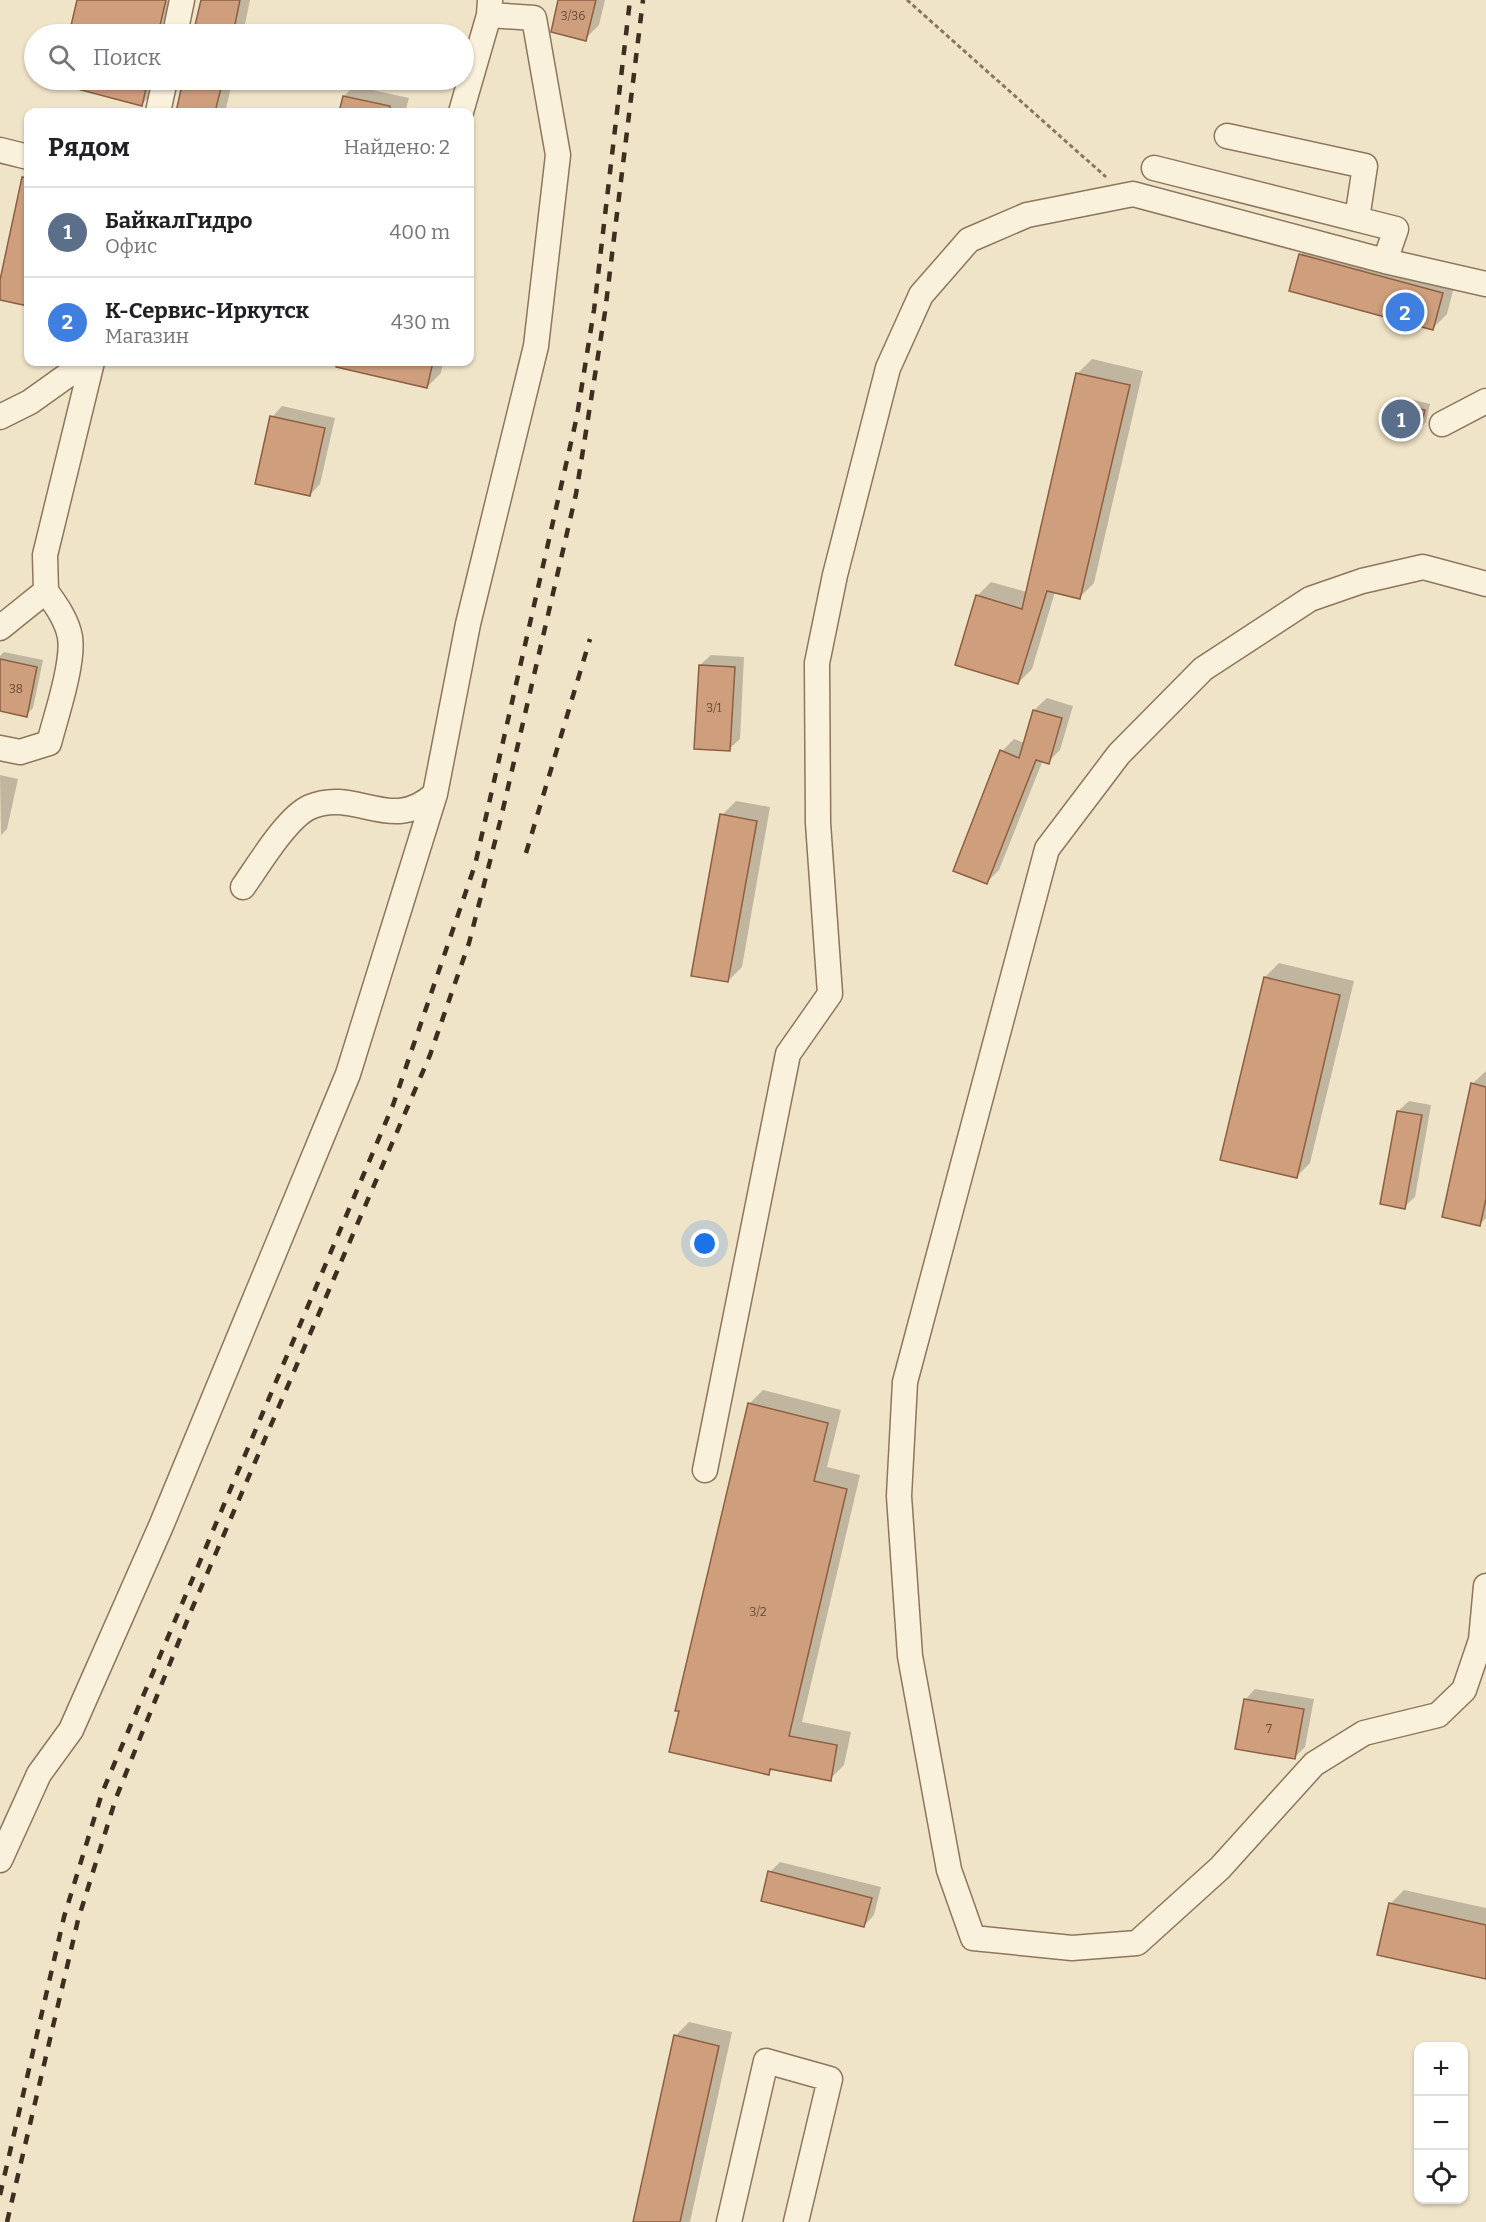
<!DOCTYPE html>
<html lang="ru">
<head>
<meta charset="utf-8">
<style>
  body { margin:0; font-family:Bitter,serif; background:#f6f6f6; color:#202124 }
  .controls { position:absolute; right:18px; bottom:18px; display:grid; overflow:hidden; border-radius:12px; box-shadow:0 2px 4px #0004 }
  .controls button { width:54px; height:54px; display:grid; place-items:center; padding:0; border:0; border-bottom:2px solid #e0e0e0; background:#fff; color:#202124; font:30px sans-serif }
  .you { position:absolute; left:705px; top:1244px; width:21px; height:21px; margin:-15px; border:4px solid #fff; border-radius:50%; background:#1a73e8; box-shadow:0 0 0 9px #1a73e833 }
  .badge { display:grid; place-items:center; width:39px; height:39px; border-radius:50%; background:#d93025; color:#fff; font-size:20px; font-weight:700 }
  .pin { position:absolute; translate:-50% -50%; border:3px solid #fff; box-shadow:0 2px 6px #0006 }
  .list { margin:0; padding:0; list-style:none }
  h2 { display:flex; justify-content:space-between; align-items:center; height:78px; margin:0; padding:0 24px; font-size:26px }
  h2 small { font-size:20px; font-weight:400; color:#757577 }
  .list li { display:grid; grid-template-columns:39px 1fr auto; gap:18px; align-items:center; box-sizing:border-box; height:90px; padding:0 24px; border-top:2px solid #e0e0e0 }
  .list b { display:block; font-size:22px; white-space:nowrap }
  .list p { margin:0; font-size:20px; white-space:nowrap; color:#757577 }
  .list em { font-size:20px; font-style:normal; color:#757577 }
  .icon { flex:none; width:33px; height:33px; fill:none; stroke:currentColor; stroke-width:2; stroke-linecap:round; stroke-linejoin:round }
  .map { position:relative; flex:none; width:1486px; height:2222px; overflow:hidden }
  .search { position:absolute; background:#fff; box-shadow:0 2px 4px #0004; left:24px; top:24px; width:450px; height:66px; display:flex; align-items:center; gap:15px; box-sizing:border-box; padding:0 21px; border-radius:33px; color:#757577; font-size:22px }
  .panel { position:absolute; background:#fff; box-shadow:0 2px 4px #0004; left:24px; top:108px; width:450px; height:258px; border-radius:12px }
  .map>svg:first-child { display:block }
  .shadow { fill:#0003 }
  .building { fill:#cf9f7d; stroke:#8d5f41; stroke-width:1.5 }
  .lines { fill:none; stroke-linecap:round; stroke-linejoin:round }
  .minor-casing { stroke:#8d765c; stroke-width:27 }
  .path { stroke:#8d765c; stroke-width:3; stroke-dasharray:4.5 3; stroke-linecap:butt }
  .minor { stroke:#faf1dc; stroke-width:24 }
  .rail { stroke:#3d2e20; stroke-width:4.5; stroke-dasharray:10 10; stroke-linecap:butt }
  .labels { text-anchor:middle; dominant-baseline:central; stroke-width:6; stroke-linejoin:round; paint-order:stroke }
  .number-label { font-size:12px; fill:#624a37 }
</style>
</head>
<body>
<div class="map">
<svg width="1486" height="2222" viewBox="0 0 1486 2222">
  <rect width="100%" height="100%" fill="#f0e4c8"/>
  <path class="shadow" d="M78,0h95l-7,34h-96z
    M202,0h48l-7,34h-48z
    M560,0h45l-6,25 -14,14z
    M59,80h96l-3,14 -10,10 -83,-21z
    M185,80h48l-8,32h-47z
    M354,86l55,12 -4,14h-65l4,-16z
    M28,168v136l-28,-6v-11l25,-116z
    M1314,241l142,38 -9,35 -14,14 -133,-73z
    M1092,359l51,12 -49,212 -14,14 -25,-5 -23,77 -14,14 -41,-87 14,-14 36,10 51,-219z
    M317,362h126l-2,11 -14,14z
    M1398,396l32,8 -4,18 -7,7 -27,-26z
    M282,406l53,12 -15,66 -10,11 -38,-78z
    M4,652l39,8 -10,48 -7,7 -26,-5v-54z
    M711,655l33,2 -4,82 -11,10 -29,-84z
    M1047,698l26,8 -13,44 -12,12 -5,-2 -44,110 -12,12 15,-131 12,-12 11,4 9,-33z
    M0,775l18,4 -11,50 -6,6z
    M736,801l34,6 -28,160 -14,14 -6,-166z
    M1279,963l75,18 -44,182 -14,14 -31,-200z
    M1486,1071v147l-6,6 -8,-140z
    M1409,1101l22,4 -16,92 -11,10 -6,-96z
    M763,1390l78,20 -14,57 33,8 -58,247 49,10 -7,33 -14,14 -56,-11 -5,5 -20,-369z
    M1255,1689l59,10 -9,48 -10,10 -50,-57z
    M780,1862l101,25 -7,28 -10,11 -94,-54z
    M1404,1890l82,18v70l-96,-74z
    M689,2022l43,10 -42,190h-56l41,-186z"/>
  <path class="building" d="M77,0h89l-8,34h-89z
    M201,0h39l-7,34h-40z
    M558,0h38l-10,41 -35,-9z
    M62,80h86l-6,26 -80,-21z
    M183,80h40l-8,32h-39z
    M343,96l47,10v6h-51z
    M22,177l6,1v128l-28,-6v-20z
    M1299,254l144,39 -10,37 -144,-39z
    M337,362h96l-6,26 -91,-21z
    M1076,373l54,12 -50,214 -33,-8 -29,93 -63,-19 21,-70 46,14z
    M1390,402l35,8 -5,20 -35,-8z
    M270,416l55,12 -15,68 -55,-12z
    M0,659l37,8 -10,50 -27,-6z
    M699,665l36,2 -5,84 -36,-2z
    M1033,710l29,8 -13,46 -13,-4 -49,124 -34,-13 47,-121 19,8z
    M720,814l37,7 -29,161 -37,-6z
    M1264,977l76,18 -43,183 -77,-18z
    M1471,1083l15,4v112l-6,27 -38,-9z
    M1397,1111l25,4 -17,94 -25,-5z
    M748,1403l80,20 -14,58 33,8 -58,247 48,9 -6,36 -61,-12 -1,6 -100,-23 10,-41h-4z
    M1244,1699l60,10 -9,50 -60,-10z
    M768,1871l104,27 -8,29 -103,-26z
    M1389,1903l97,22v54l-109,-24z
    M674,2035l45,11 -39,176h-47z"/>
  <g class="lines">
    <g class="minor-casing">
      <path id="minor" d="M175,34l7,-34
        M158,112l7,-32
        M461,112l28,-97 1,-15
        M1227,136l138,30 -8,53
        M0,150l28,7
        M1154,168l242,61 -11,32
        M0,417l30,-15 56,-40
        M1442,424l44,-23
        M1486,584l-63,-17 -61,14 -52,18 -107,70 -84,85 -72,95 -142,533 -6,114 11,160 39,214 24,68 99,10 65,-5 83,-75 94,-104 50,-31 74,-18 26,-25 17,-50 5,-54
        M0,628l46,-37 -1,-36 47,-193
        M0,748l20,4 29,-9c7,-27 25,-80 21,-106 -3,-17 -14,-32 -24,-46
        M243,887c15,-21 44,-70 67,-80 46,-20 81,28 125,-13l33,-170 68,-278 22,-191 -24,-137 -45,-3
        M705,1470l83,-416 42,-60 -12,-171 -1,-160 18,-88 53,-207 33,-73 48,-55 58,-25 106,-21 252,67 101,23
        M0,1860l39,-86 32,-44 90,-204 187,-452 87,-280
        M729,2222l37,-161 64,18 -34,143"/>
    </g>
    <path class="path" d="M907,0l199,177"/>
    <use href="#minor" class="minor"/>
    <path class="rail" d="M526,853l64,-214
      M0,2195l64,-278 38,-124 291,-688 82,-240 102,-449 17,-106 36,-310
      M7,2222l71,-302 38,-122 75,-187 239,-556 39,-112 31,-121 76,-328 29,-182 38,-312"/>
  </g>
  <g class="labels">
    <g class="number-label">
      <text x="573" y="16">3/36</text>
      <text x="16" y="689">38</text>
      <text x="714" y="708">3/1</text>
      <text x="758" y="1612">3/2</text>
      <text x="1269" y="1729">7</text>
    </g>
  </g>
</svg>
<div class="controls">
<button>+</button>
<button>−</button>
<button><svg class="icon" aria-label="locate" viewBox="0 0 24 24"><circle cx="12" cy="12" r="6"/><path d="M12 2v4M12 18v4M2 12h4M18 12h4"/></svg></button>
</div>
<div class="you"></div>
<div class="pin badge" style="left:1401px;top:419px;background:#5c6f8a">1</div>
<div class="pin badge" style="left:1405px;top:312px;background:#3f7fe0">2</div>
<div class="search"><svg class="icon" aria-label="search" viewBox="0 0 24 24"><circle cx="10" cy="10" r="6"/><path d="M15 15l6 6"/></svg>Поиск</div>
<section class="panel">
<h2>Рядом<small>Найдено: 2</small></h2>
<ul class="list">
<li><span class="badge" style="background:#5c6f8a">1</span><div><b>БайкалГидро</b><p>Офис</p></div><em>400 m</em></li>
<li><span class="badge" style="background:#3f7fe0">2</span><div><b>К-Сервис-Иркутск</b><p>Магазин</p></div><em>430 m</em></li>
</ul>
</section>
</div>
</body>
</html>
